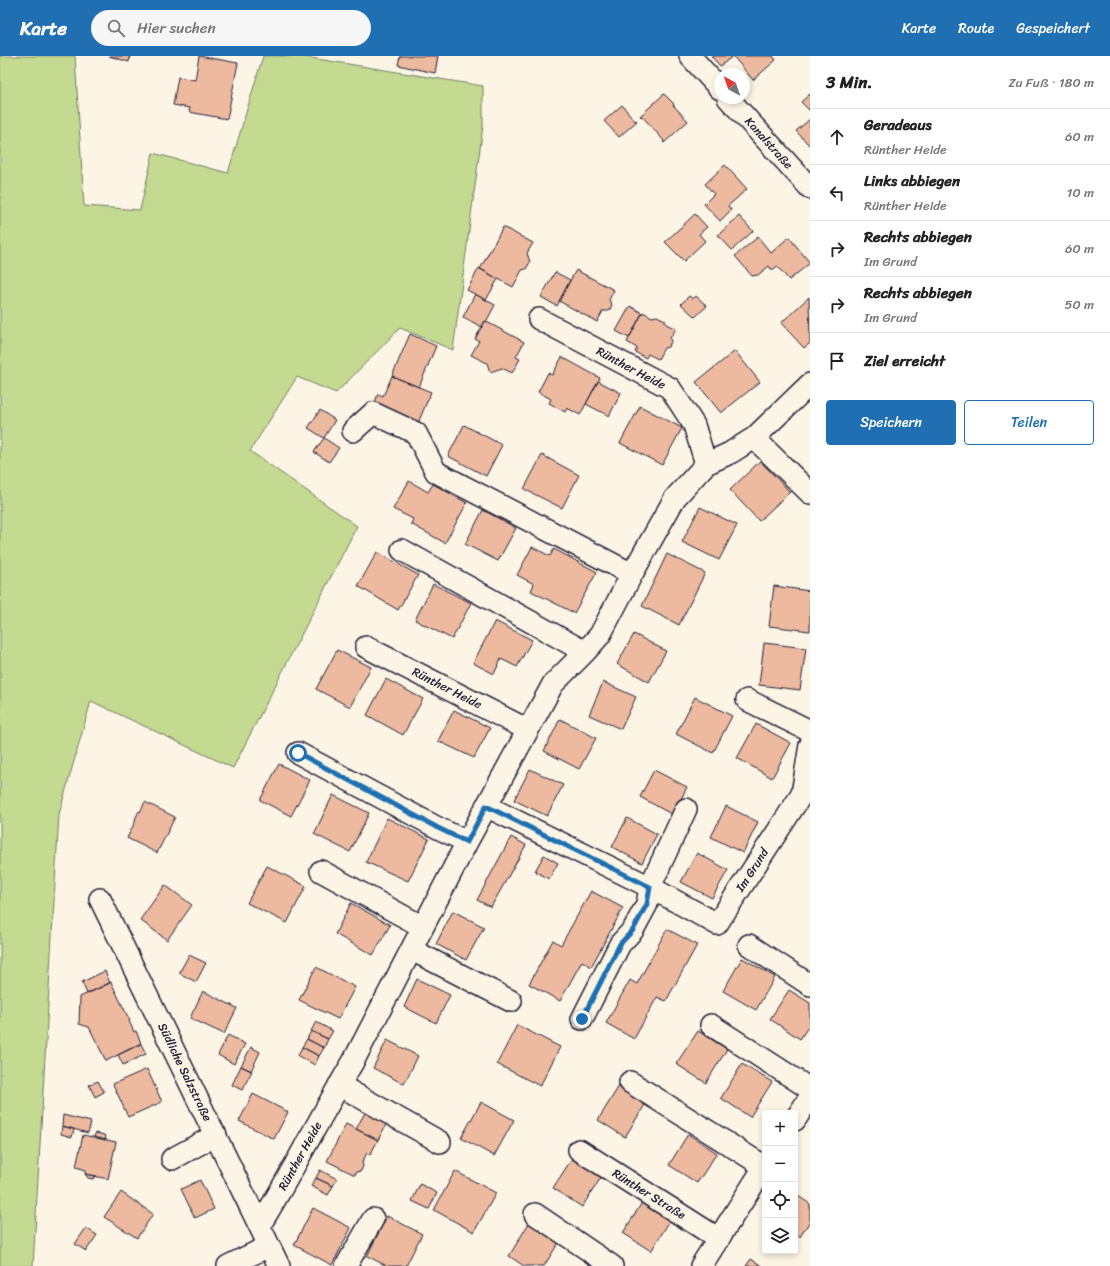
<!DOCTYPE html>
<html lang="de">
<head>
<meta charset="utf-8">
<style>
  body { margin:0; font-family:Sriracha,sans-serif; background:#f6f6f6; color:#222 }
  .controls { position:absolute; right:12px; bottom:12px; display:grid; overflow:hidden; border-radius:4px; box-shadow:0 2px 6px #0003 }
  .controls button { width:36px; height:36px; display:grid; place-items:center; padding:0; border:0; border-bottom:1px solid #e0e0e0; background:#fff; color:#222; font:20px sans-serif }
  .compass { position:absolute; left:714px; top:12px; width:36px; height:36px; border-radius:50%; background:#fff; box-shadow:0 2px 6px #0003; rotate:320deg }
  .stop { position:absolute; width:12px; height:12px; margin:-9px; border:3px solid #1f6fb2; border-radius:50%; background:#fff }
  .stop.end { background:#1f6fb2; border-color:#fff; box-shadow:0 1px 4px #0008 }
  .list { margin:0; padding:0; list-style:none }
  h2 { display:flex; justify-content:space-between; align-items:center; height:52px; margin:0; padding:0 16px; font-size:17px }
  h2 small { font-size:13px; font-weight:400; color:#767676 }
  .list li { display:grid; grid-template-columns:26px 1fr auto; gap:12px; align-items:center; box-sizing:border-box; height:56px; padding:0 16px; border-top:1px solid #e0e0e0 }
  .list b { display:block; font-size:15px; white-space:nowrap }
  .list p { margin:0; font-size:13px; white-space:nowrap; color:#767676 }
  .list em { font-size:13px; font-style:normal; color:#767676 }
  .actions { display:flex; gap:8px; padding:12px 16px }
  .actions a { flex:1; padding:9px 0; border:1px solid #1f6fb2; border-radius:4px; text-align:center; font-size:14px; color:#1f6fb2 }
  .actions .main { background:#1f6fb2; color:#fff }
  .icon { flex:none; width:22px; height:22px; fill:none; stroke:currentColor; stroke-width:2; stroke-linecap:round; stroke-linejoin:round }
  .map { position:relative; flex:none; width:810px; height:1210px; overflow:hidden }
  header { display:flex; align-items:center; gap:24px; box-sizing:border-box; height:56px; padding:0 20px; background:#1f6fb2; color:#fff }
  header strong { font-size:19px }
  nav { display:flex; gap:22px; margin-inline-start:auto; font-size:14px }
  .search { width:280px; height:36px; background:#f6f6f6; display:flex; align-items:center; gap:10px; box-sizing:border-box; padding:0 14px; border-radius:22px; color:#767676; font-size:15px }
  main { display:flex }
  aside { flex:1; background:#fff }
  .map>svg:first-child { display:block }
  .green { fill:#c3da90; stroke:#727e66 }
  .building { fill:#edba9f; stroke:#22223b }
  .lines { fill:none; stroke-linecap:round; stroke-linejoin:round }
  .minor-casing { stroke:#22223b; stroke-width:24 }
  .minor { stroke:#fcf5e5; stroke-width:21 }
  .route { stroke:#1f6fb2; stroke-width:5 }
  .labels { text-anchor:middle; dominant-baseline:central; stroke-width:3.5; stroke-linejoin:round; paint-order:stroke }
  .street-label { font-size:12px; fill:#22223b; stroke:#fcf5e5 }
</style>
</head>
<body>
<header>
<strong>Karte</strong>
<div class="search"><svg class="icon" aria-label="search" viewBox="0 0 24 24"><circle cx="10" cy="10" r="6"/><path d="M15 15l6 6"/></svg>Hier suchen</div>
<nav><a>Karte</a><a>Route</a><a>Gespeichert</a></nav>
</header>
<main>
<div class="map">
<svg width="810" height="1210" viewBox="0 0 810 1210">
  <rect width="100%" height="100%" fill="#fcf5e5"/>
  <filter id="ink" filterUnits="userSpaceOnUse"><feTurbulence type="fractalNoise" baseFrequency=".025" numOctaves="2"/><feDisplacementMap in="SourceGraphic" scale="8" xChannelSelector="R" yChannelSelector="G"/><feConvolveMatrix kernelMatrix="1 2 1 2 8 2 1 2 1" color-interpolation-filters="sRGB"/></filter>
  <g filter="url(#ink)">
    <path class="green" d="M0,0h75l9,150 56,4 13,-57 75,20 35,-117h36l184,30v40l-30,224 -53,-22 -64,65 -39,-16 -47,74 107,75 -124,242 -142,-67 -32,113 -26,452h-33z"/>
    <path class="building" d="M109,0h21l-1,6z
      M199,0l39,7 -11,56 -38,-7 1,-4 -17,-3 5,-28 17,3z
      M400,0h38l-3,17 -37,-8z
      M711,0h22l-13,10z
      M733,0h40l3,4 -23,20z
      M664,38l10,10 -1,1 15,16 -24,22 -1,-1 1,-1 -22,-25 -1,1 -1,-1z
      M810,38v17l-9,-9z
      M622,49l13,16 1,-1 1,1 -18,16 -15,-16z
      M810,63v27l-14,-15z
      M725,109l22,24 -19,17 3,4 -11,11 -16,-17 10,-10 -9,-10z
      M695,158l12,13 -8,7 6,7 -21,20 -19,-19z
      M739,160l14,15 -21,19 -14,-15z
      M503,171l30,16 -6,10 3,9 -4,7 -4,1 -9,17 -33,-18z
      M758,181l13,16 18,-16 21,26 -21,17 -12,-14 -3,3h-3l-2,-3 -11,9 -6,1 -17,-20z
      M479,212l19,11 -12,21 -19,-10z
      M576,214l38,20 -5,10 3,5 -3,6h-6l-6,11 -38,-21z
      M555,216l15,8 -13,26 -16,-9z
      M475,238l20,11 -9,17 -1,-1 -3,6 -19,-10z
      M689,240l4,3 3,-3 11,10 -12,11 -14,-13z
      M809,241l1,46 -6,5 -23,-25z
      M630,250l12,7 -13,25 -13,-7z
      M643,256l9,5 5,-1 8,4 1,4 10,5 -6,9 1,4 -3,5 -4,1 -6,11 -10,-5 -2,4 -11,-6 2,-4 -10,-6z
      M485,265l39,21 -8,15 4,2 -8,14 -10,-5 -12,4 -3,-9 -16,-8 8,-14 -4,-2z
      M410,278l26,12 -17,41 -27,-11z
      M735,295l25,31 -39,31 -25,-31z
      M562,301l38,21 -20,37 -13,-7 -2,4 -16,-9 2,-4 -13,-7 10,-19 4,2z
      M392,320l39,16 -13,31 -39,-17 1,-2 -5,-2 3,-8 5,2z
      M598,325l23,12 -12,23 -23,-12z
      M640,350l42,22 -20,37 -42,-22z
      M320,354l15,10 -11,18 -16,-10z
      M464,369l38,20 -16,31 -38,-20z
      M324,382l15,10 -10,14 -15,-10z
      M542,399l37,20 -17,33 -38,-19z
      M760,405l30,31 -31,29 -29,-31z
      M409,425l19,11 5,-8 34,19 -22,40 -34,-19 2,-5 -20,-10z
      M700,451l37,18 -18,35 -37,-18z
      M483,454l33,18 -18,33 -33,-17z
      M532,491l18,9 4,-7 43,23 -23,41 -43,-22 3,-7 -17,-9z
      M377,496l41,23 -20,35 -40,-24z
      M667,498l38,19 -26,52 -37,-19z
      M433,528l38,19 -19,36 -37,-19z
      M774,530l36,5v40l-41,-5z
      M495,565l37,19 -15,27 -16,-8 -7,15 -21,-11z
      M634,578l32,17 -17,31 -32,-18z
      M764,587l42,5 -6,42 -41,-5z
      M337,594l34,17 -21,40 -34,-18z
      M386,623l37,20 -20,36 -36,-20z
      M603,626l33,15 -15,32 -32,-14z
      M695,641l37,19 -19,37 -37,-19z
      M454,654l36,18 -16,30 -36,-17z
      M560,663l36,19 -17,31 -35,-18z
      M756,668l35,19 -19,35 -35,-20z
      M279,708l31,16 -19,36 -31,-16z
      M530,713l33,16 -16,31 -33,-16z
      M654,714l33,17 -14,28 -33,-18z
      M333,739l36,18 -19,39 -36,-18z
      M145,746l30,15 -18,36 -30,-15 9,-18 -1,-1 4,-8 1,1z
      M726,750l32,16 -15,31 -32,-16z
      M387,762l42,21 -21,42 -42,-19z
      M627,762l30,16 -15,29 -30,-16z
      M511,781l15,8 -35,62 -14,-7z
      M697,797l31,17 -16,28 -31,-16z
      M544,799l14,8 -9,16 -14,-8z
      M267,810l39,20 -19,37 -40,-20z
      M165,829l27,20 -25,35 -27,-20z
      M591,835l32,17 -32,59 -9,-6 -22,40 -31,-17 24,-44 8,5z
      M351,847l39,22 -17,30 -38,-21z
      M453,855l31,16 -18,33 -30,-16z
      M667,873l30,16 -31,56 -9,-4 -23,42 -28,-16 24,-43 7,4z
      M189,899l17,8 -10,19 -17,-9z
      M742,902l33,19 -19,33 -33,-19z
      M316,911l39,20 -17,32 -39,-19z
      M105,915l5,12 -23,11 -5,-12z
      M417,923l33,16 -14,28 -32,-16z
      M111,926l19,39h-1l5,11 2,-1 5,12 -35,18 -17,-34 -10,-3 1,-27z
      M789,934l21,13v21l-10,15 -30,-20z
      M203,935l34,17 -13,26 -34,-16z
      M316,966l17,9 -5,8 -17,-8z
      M517,969l43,22 -20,39 -43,-22z
      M311,975l17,8 -4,9 -17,-9z
      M698,975l29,18 -21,34 -30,-19z
      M228,979l17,9 -11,20 -16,-9z
      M307,983l17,9 -5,8 -17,-9z
      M387,984l31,16 -14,28 -31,-16z
      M141,988l5,10 -23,11 -5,-10z
      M251,991l9,5 -9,19 -10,-5z
      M302,991l17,9 -4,9 -17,-9z
      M742,1008l30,18 -22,35 -29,-19z
      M241,1010l11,5 -10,19 -10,-5z
      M147,1013l15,33 -34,15 -15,-33z
      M98,1025l6,11 -9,5 -6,-12z
      M619,1030l27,17 -21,34 -27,-17z
      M253,1038l35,18 -14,27 -35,-18z
      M481,1046l33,18 -20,36 -33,-18z
      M367,1053l21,12 -10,19 -22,-11z
      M63,1059l28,7 -3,11 -26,-7z
      M346,1068l32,16 -8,15 -3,-2 -5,9 1,4 -2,5 -5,1 -1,3 -28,-14z
      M62,1070l12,3 -2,8 -11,-3z
      M97,1077l7,2 2,2 -1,3 -11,-3 1,-3z
      M688,1078l29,19 -20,30 -28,-18z
      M83,1079l33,7 -8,37 -23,-5 1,-4 -10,-3z
      M573,1101l29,19 -20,31 -29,-19z
      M320,1114l17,9 -4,7 -17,-8z
      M455,1115l41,22 -22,39 -40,-22z
      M85,1118l12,2 -4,3 -5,-1z
      M316,1122l17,8 -5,9 -17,-9z
      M200,1124l14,29 -19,9 -14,-29z
      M420,1128l17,9 -8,16 -17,-8z
      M121,1136l32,22 -16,24 -33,-21z
      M795,1138l15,10v17l-10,16 -5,-3z
      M643,1145l28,18 -20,32 -28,-18z
      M313,1152l38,20 -19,37 -38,-20z
      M387,1160l35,18 -16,32h-19l-20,-10z
      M529,1167l30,19 -15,24h-20l-15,-10z
      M86,1172l11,7 -11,16 -11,-7z
      M751,1203l11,7h-16z"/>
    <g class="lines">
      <g class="minor-casing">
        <path id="minor" d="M690,0l30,33
          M728,42l82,90
          M539,263l131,69 24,37 12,39
          M353,375l20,-18 43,20 20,39 196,102
          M754,382l56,55
          M402,494l183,102
          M366,591l162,83
          M747,644l63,31
          M298,697l140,75 29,14
          M486,750l164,81 67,37 85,-130 8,-49
          M321,815l102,56
          M100,843l179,367
          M749,889l61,40
          M412,894l99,51
          M582,963l38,-75 13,-14 14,-26 3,-17 36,-78
          M711,969l99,64
          M630,1026l135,85
          M339,1029l101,57
          M795,1064l15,-23
          M579,1094l140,89
          M172,1103l44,-24
          M535,1158l77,52
          M260,1169c33,-53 60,-109 93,-163l114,-220 86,-158 32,-32 15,-17 32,-61 43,-76 31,-34 24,-11 24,-15 56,-54
          M228,1210l41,-20
          M346,1210l27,-47
          M701,1210l64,-100"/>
      </g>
      <use href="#minor" class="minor"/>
    </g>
  </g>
  <g class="lines" filter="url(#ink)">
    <path class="route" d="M298,697l140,75 29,14 19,-36 164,81 -3,17 -14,26 -13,14 -38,75"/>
  </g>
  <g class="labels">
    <g class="street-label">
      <text transform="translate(769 87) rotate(48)">Kanalstraße</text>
      <text transform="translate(631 312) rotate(28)">Rünther Heide</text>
      <text transform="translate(447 632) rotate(27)">Rünther Heide</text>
      <text transform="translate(752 814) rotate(-57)">Im Grund</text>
      <text transform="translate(185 1016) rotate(64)">Südliche Salzstraße</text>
      <text transform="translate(300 1100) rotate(-61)">Rünther Heide</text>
      <text transform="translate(649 1138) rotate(32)">Rünther Straße</text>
    </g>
  </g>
</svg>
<div class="controls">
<button>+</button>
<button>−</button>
<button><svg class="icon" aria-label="locate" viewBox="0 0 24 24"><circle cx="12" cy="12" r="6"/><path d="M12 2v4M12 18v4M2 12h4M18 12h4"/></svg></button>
<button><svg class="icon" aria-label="layers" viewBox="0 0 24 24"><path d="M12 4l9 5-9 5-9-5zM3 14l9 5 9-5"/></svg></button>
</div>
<svg class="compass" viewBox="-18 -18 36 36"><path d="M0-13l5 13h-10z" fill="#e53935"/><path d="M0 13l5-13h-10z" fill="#767676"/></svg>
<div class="stop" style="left:298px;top:697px"></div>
<div class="stop end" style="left:582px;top:963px"></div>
</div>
<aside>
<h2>3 Min.<small>Zu Fuß · 180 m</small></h2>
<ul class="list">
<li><svg class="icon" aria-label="ahead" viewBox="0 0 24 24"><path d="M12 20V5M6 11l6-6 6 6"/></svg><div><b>Geradeaus</b><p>Rünther Heide</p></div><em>60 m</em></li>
<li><svg class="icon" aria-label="left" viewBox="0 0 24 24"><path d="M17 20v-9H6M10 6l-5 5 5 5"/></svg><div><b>Links abbiegen</b><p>Rünther Heide</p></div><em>10 m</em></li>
<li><svg class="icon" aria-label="right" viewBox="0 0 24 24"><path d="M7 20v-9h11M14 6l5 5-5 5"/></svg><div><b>Rechts abbiegen</b><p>Im Grund</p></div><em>60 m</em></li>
<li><svg class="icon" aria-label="right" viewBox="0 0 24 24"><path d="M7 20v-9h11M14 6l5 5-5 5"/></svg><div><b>Rechts abbiegen</b><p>Im Grund</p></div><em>50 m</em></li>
<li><svg class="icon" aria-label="arrive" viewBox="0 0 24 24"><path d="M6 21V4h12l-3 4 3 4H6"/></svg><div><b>Ziel erreicht</b></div></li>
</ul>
<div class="actions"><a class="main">Speichern</a><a>Teilen</a></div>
</aside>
</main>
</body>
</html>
